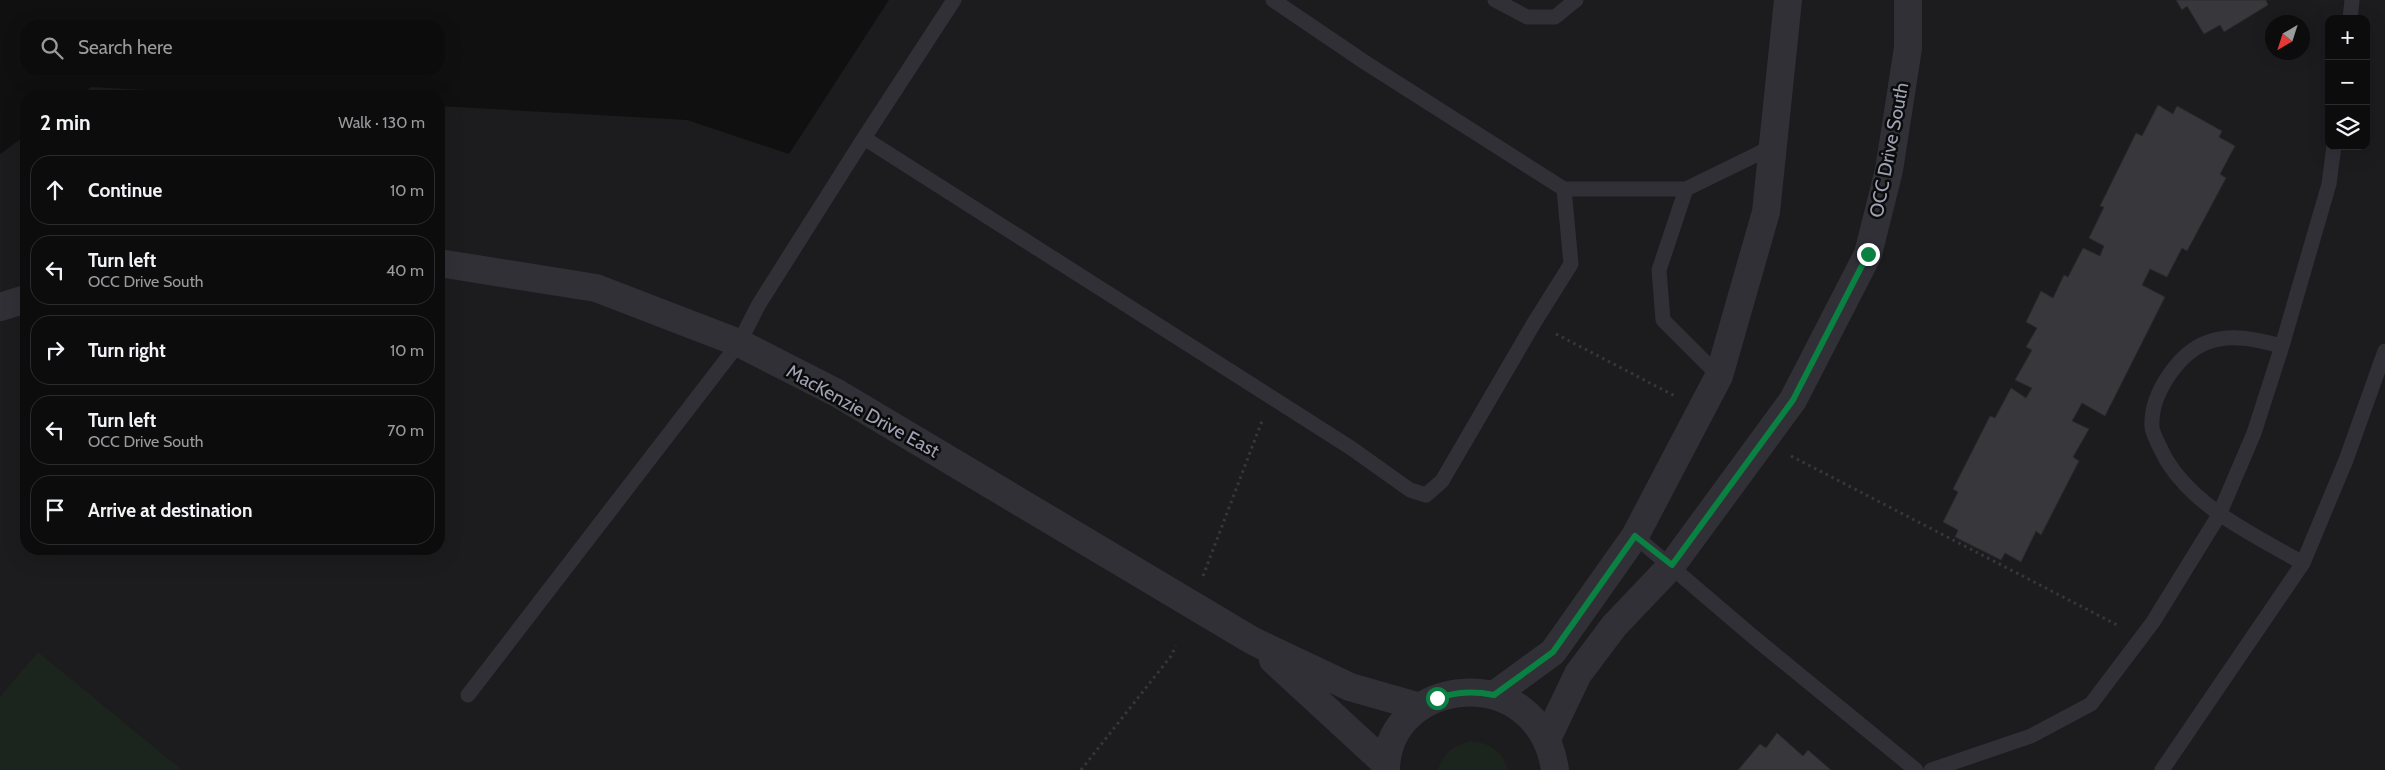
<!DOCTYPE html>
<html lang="en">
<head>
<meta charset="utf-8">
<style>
  body { margin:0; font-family:Cabin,sans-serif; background:#151516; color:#f1f3f6 }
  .controls { position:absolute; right:15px; top:15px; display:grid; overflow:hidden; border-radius:10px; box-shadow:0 5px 20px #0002 }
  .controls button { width:45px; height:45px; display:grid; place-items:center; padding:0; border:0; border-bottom:1px solid #2c2c2e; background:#0c0c0d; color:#f1f3f6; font:25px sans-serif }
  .compass { position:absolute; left:2265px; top:15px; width:45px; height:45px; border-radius:50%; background:#0c0c0d; box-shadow:0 5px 20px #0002; rotate:219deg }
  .stop { position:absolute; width:15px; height:15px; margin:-11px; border:4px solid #0b8043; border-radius:50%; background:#fff }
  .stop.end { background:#0b8043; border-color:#fff; box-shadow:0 1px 5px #0008 }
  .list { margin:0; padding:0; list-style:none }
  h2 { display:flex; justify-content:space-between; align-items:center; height:65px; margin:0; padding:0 20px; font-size:21px }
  h2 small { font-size:16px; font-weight:400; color:#9a9b9d }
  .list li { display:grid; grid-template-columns:32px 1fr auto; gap:15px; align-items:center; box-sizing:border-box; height:70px; margin:0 10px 10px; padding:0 10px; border:1px solid #2c2c2e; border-radius:20px }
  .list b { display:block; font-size:19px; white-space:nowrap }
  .list p { margin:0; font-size:16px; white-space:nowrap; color:#9a9b9d }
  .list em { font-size:16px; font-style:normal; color:#9a9b9d }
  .icon { flex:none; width:28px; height:28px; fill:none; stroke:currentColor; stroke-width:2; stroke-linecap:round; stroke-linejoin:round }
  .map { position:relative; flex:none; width:2385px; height:770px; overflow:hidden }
  .search { position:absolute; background:#0c0c0d; box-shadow:0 5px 20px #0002; left:20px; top:20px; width:425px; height:55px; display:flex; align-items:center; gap:12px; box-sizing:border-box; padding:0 18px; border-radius:20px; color:#9a9b9d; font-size:19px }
  .panel { position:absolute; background:#0c0c0d; box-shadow:0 5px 20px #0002; left:20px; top:90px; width:425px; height:465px; border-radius:20px }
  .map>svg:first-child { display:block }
  .built { fill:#1c1c1e; fill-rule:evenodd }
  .green { fill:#1c241e }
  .building { fill:#37373c; stroke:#2a2a2e }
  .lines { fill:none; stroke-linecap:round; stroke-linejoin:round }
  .path { stroke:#36373e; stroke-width:3; stroke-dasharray:2.5 4; stroke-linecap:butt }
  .lane { stroke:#313037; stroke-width:15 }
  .street { stroke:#313037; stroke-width:28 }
  .route { stroke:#0b8043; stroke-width:6 }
  .labels { text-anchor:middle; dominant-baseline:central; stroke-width:5; stroke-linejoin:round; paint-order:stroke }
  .street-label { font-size:19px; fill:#a0a2b4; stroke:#0b0b0c }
</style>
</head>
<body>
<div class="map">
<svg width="2385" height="770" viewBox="0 0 2385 770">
  <rect width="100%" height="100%" fill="#101011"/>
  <path class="built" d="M889,0h1496v770h-2385v-616l26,-19v414h413v-443l248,14 102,34zM2329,19h37v127h-37zM2272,22h30v30h-30z
    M91,87l167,9h-179z"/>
  <path class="green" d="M38,652l144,118h-182v-73z
    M1470,741c20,2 32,9 38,29h-70c5,-17 15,-24 32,-29z"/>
  <path class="building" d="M2176,0h90l2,5 -44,27 -4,-7 -16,9 -17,-28 -5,4z
    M2158,105l15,9 4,-8 45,25 -3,6 16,9 -15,28 6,4 -39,73 -5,-3 -15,29 -17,-8 -8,16 23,12 -60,119 -23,-13 -10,18 17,8 -16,28 6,4 -38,74 -5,-4 -15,31 -16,-9 -4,7 -46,-23 3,-7 -15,-8 15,-30 -5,-3 37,-73 5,2 16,-30 15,10 6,-10 -17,-8 17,-30 -6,-3 11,-19 -11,-6 15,-31 12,7 11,-23 4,2 15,-29 17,8 4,-10 -15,-8 15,-31 -4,-1 36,-73 6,3z
    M1777,733l26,23 5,-6 23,20h-93l22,-26 6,4z"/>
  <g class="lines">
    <path class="path" d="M1556,334l119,62
      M1791,456l328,170
      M1203,576l59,-155
      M1081,770l90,-114 5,-10"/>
    <path class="lane" d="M1495,0l32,17h28l21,-17
      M2350,19l2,-19
      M864,138l487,310 59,42 16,5 16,-14 92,-158 37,-59 -7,-75 -198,-126 -93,-63
      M1564,189h122
      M2282,346c-24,-6 -50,-13 -74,-4 -30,11 -58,53 -56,85 0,6 13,31 17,37 30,46 88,73 134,99
      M1719,376l-56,-56 -4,-50 27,-81 88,-43
      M1635,536l122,104 159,130
      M468,695l271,-352 20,-39 105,-166 90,-138
      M1931,770l100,-34 60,-32 62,-82 66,-107 35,-82 28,-87 47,-162 5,-38
      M2162,770l141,-207 43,-103 39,-109"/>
    <path class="street" d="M439,263l157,25 143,55 98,50 416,248 97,46 70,20
      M0,307l26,-8
      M1273,660l113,104
      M1494,695l59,-43 82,-116 84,-160 47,-164 22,-212
      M1547,739l31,-65 36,-48 58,-61 121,-165 75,-146 21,-84 19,-122v-48
      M1386,770c1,-95 153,-111 169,0"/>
  </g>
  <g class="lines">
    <path class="route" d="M1437,698c20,-6 36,-7 57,-3l59,-43 82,-116 37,29 121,-165 75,-146"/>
  </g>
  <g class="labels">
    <g class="street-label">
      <text transform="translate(1889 150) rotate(-79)">OCC Drive South</text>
      <text transform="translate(863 411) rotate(29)">MacKenzie Drive East</text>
    </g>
  </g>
</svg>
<div class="controls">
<button>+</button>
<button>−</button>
<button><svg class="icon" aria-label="layers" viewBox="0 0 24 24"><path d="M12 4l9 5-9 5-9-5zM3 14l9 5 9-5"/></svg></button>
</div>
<svg class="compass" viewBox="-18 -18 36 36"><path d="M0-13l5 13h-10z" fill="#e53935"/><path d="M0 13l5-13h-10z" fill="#9a9b9d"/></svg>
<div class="stop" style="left:1437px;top:698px"></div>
<div class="stop end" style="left:1868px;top:254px"></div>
<div class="search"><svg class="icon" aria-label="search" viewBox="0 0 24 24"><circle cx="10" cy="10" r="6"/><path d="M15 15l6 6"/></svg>Search here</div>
<section class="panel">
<h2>2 min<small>Walk · 130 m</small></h2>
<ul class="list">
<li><svg class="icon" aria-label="ahead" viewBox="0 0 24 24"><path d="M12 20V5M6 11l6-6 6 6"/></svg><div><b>Continue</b></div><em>10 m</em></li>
<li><svg class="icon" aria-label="left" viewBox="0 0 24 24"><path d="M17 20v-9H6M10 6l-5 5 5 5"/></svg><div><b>Turn left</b><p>OCC Drive South</p></div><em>40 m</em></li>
<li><svg class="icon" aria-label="right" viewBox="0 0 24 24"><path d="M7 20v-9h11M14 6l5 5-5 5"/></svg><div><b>Turn right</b></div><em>10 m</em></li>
<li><svg class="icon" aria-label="left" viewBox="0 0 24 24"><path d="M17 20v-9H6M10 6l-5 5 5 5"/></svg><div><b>Turn left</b><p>OCC Drive South</p></div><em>70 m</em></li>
<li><svg class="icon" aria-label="arrive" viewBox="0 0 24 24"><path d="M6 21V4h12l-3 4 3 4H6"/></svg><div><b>Arrive at destination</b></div></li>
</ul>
</section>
</div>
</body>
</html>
